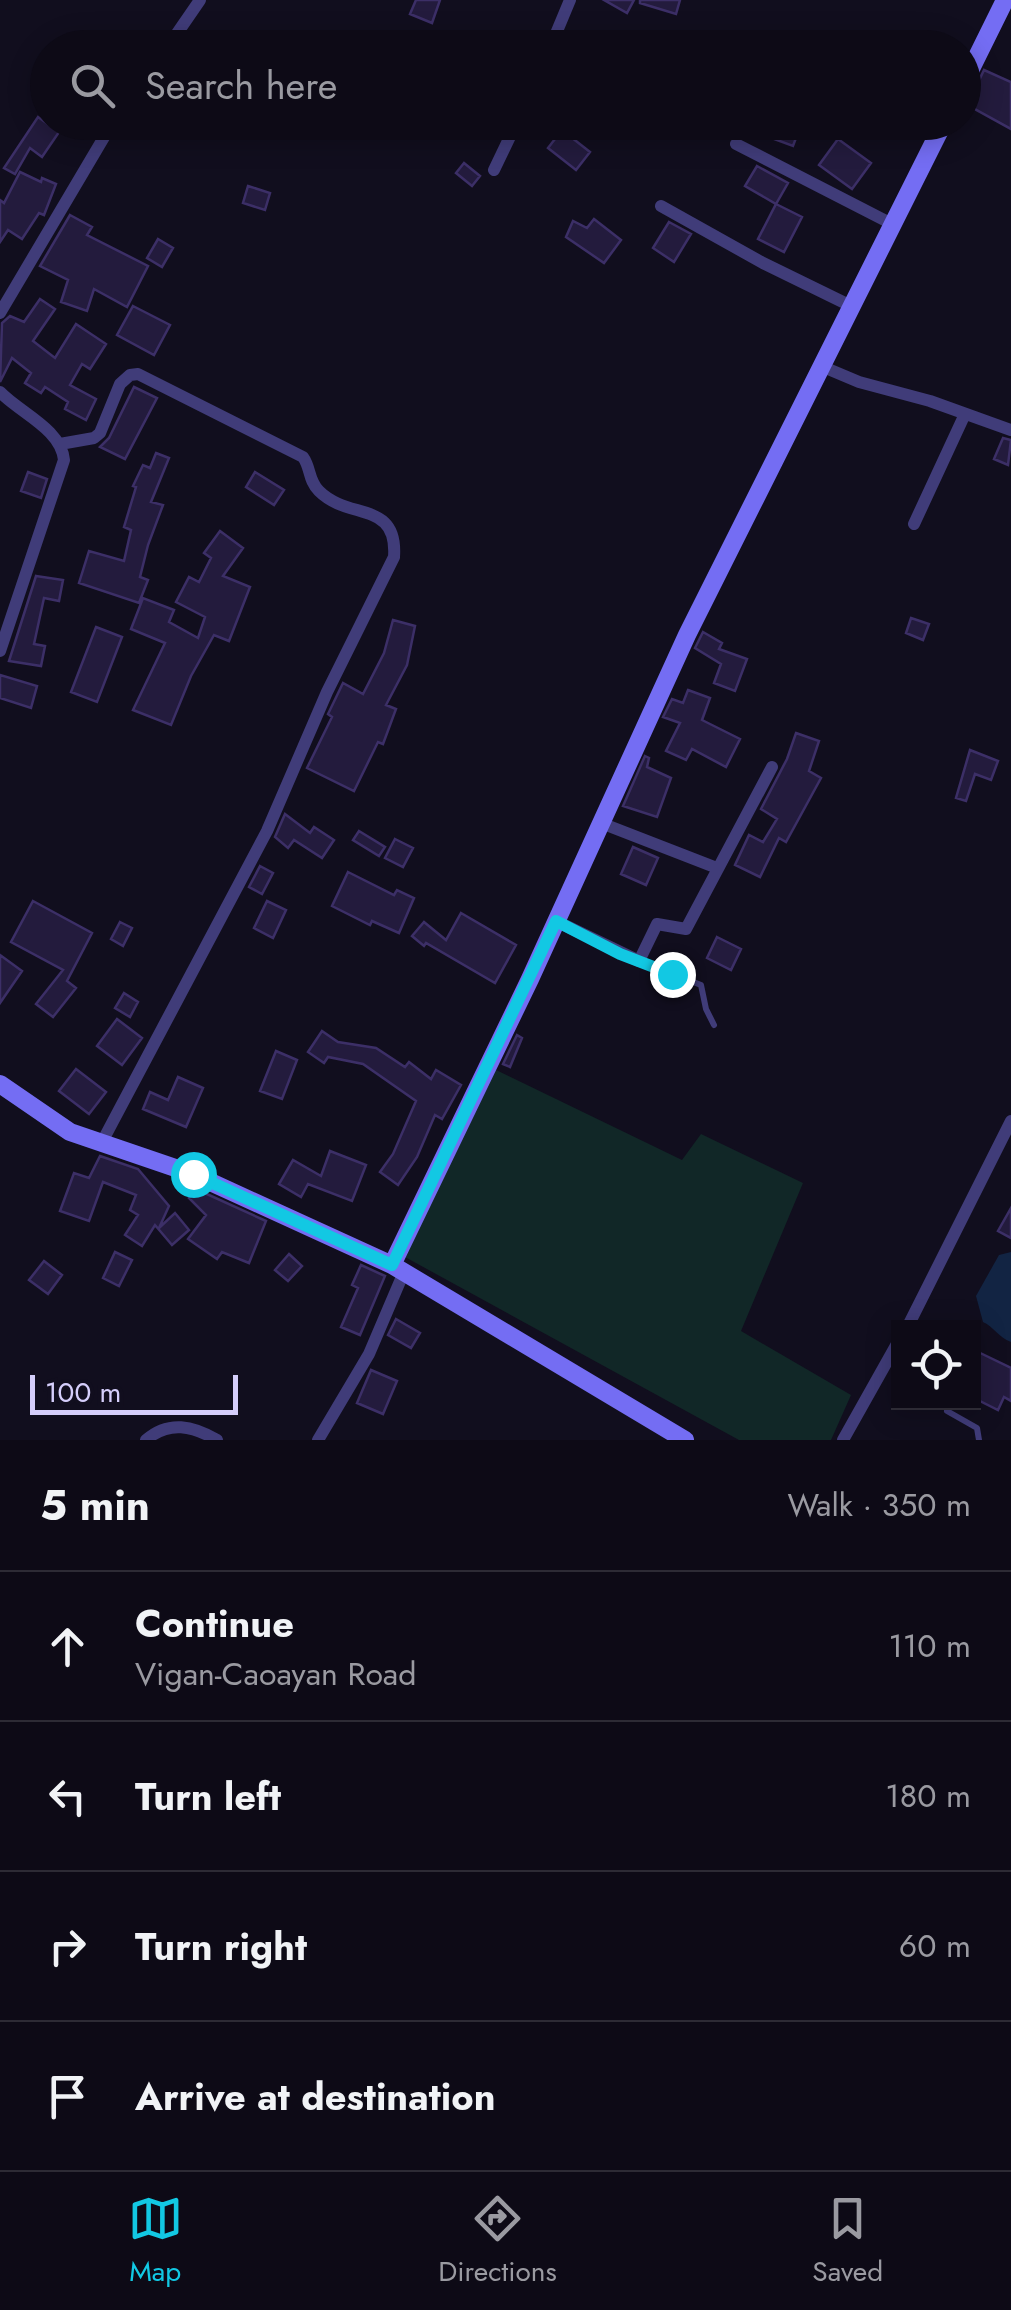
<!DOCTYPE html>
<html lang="en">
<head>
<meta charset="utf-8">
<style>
  body { margin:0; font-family:Jost,sans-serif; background:#16131f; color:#f1f3f6 }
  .controls { position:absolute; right:30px; bottom:30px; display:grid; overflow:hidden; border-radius:0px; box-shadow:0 5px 25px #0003 }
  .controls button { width:90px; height:90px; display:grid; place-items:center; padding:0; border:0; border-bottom:2px solid #2d2b35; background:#0d0a16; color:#f1f3f6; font:50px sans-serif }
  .scale { position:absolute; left:30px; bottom:25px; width:208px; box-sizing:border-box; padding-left:10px; border:5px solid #d5cefb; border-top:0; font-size:28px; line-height:35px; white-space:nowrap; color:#d5cefb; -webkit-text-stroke:8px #110e1e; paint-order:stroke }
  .stop { position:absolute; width:30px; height:30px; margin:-22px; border:8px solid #12c8e3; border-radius:50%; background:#fff }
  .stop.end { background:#12c8e3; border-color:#fff; box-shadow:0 2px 10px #0008 }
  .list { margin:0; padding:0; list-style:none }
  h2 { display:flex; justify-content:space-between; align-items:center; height:130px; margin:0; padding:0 40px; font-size:42px }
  h2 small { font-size:32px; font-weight:400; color:#9a9aa1 }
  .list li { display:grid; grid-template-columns:65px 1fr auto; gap:30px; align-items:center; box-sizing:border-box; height:150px; padding:0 40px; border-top:2px solid #2d2b35 }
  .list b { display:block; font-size:38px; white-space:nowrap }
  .list p { margin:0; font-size:32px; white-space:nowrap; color:#9a9aa1 }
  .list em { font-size:32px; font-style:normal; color:#9a9aa1 }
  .icon { flex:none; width:55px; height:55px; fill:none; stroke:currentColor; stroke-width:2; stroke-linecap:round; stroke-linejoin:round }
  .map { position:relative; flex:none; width:1011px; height:1440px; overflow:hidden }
  .search { position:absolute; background:#0d0a16; box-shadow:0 5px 25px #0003; left:30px; right:30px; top:30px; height:110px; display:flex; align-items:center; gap:25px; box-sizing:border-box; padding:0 35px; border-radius:55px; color:#9a9aa1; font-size:38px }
  .sheet { height:730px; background:#0d0a16 }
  nav { display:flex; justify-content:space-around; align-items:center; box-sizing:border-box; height:140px; border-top:2px solid #2d2b35; background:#0d0a16; font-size:28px; color:#9a9aa1 }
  nav a { display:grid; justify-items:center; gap:5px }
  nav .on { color:#12c8e3 }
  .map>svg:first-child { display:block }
  .green { fill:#112727 }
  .water { fill:#122443 }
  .building { fill:#231b3d; stroke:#3c2f67; stroke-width:2.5 }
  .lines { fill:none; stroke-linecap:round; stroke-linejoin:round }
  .lane { stroke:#403c79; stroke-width:6 }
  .street { stroke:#403c79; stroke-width:12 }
  .secondary { stroke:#746df3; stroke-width:18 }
  .route { stroke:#12c8e3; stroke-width:12 }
</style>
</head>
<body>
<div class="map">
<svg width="1011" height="1440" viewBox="0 0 1011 1440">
  <rect width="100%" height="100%" fill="#110e1e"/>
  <path class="green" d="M492,1068l190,92 19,-26 102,49 -62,148 110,64 -20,45h-92l-334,-183z"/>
  <path class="water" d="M1011,1252v90c-13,-5 -17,-15 -28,-20l-7,-26 23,-41z"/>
  <path class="building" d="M416,0h24l-8,23 -22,-9z
    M604,0h30l-7,13z
    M640,0h40l-4,14 -36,-11z
    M984,70l27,12v47l-47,-26 2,-8 9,-6z
    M38,117l21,15 -17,25 -12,-9 -15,26 -11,-6z
    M771,122h31l-9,24 -27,-10z
    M562,130l28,22 -14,18 -28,-22z
    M838,139l33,24 -19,26 -33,-24z
    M464,163l16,13 -8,10 -16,-13z
    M757,166l31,17 -12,21 -31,-18z
    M20,172l21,10 1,-4 14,6 -12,31 -5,-2 -17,26 -14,-9 -8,12v-42l4,3z
    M248,186l22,7 -5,17 -22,-7z
    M776,204l26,13 -18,35 -26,-13z
    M70,215l22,12 -5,8 61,31 -21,41 -33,-18 -7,22 -26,-9 7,-22 -28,-14z
    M594,219l27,21 -17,23 -38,-26 7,-16 14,7z
    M669,222l22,12 -17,28 -21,-14z
    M158,239l15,9 -11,19 -15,-9z
    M40,299l15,10 -22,32 22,17 21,-34 30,20 -16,25 -8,-5 -12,21 26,14 -10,21 -21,-11 3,-7 -23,-15 -4,6 -16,-10 6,-10 -19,-15 -12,24 2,-59 8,-7 14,6z
    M133,306l37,19 -16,30 -37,-20z
    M134,387l23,11 -32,61 -25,-12 9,-9z
    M1003,438l8,2 -3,25 -14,-6z
    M156,453l13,5 -18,44 12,3 -15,40 -8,32 8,3 -9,23 -60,-20 10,-32 35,10 7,-31 -7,-3 12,-40 -3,-1 10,-21 7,3z
    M28,472l19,7 -6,19 -20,-7z
    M255,472l29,18 -10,15 -28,-18z
    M220,531l23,17 -20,28 27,11 -21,54 -15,-6 -23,41 -20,49 -38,-15 32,-67 -34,-14 12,-31 31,12 -5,12 29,16 7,-21 -29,-15 13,-25 10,5 12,-24 -7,-5z
    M36,576l27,4 -4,21 -15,-3 -10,46 11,2 -4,20 -32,-5z
    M911,618l18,6 -6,16 -17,-7z
    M393,620l22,6 -8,39 -21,40 10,4 -13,35 -5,-2 -24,49 -47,-23 25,-51 -4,-3 15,-31 20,11 21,-41z
    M96,627l26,10 -25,65 -26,-10z
    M703,632l19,11 -3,6 28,10 -12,32 -21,-8 7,-19 -26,-16z
    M0,675l37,11 -6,22 -31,-10z
    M688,690l22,8 -8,22 38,19 -14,28 -34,-18 -6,11 -20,-9 14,-28 -17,-6 9,-18 11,4z
    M796,733l23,8 -10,30 12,7 -35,64 -7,-4 -19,39 -25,-12 14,-30 14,7 14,-23 -16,-10 26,-50z
    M970,750l28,11 -7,19 -16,-6 -9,27 -10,-3z
    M645,756l4,2 -2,9 24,11 -14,39 -34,-11z
    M285,814l25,19 4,-6 20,13 -12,18 -28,-18 -6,8 -13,-11z
    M359,831l26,16 -6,9 -26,-16z
    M395,839l18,9 -10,19 -18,-9z
    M633,847l25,11 -12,27 -25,-11z
    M260,866l13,7 -11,21 -13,-7z
    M348,872l46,23 3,-5 17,8 -15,35 -27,-12 -2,4 -38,-19z
    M33,901l59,32 -25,48 9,7 -23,29 -17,-13 27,-34 -52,-28z
    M267,901l19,9 -13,28 -19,-10z
    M461,913l55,32 -21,38 -69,-40 -2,3 -12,-10 12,-14 22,18z
    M120,922l12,6 -9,18 -12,-7z
    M717,937l24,12 -10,21 -24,-12z
    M0,955l22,16 -22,32z
    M124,993l14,9 -8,15 -15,-9z
    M117,1019l25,19 -20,27 -25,-19z
    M322,1031l16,11 38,6 29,19 4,-5 22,17 5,-9 25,15 -19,34 -7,-4 -18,42 -19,28 -18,-13 13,-18 23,-53 -53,-37 -35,-7 -4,6 -16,-11z
    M517,1035l5,3 -12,29 -7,-3z
    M276,1051l21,9 -15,39 -22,-8z
    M76,1069l30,23 -17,22 -30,-23z
    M178,1077l25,11 -17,39 -43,-18 7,-17 18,8z
    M330,1151l36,14 -14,36 -44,-17 -7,13 -22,-13 14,-24 28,16z
    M100,1156l38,13 31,37 -10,22 16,-15 14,17 -17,15 -17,-20 -13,21 -17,-11 13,-20 -8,-5 6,-15 -33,-13 -14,39 -29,-10 14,-38 15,5z
    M198,1190l68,31 -17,42 -27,-11 -5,7 -29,-20 18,-24 -17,-17z
    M1011,1208v30l-13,-7z
    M115,1252l17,8 -13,26 -16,-8z
    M289,1254l13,12 -14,15 -13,-11z
    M44,1261l18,14 -14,19 -19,-14z
    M361,1265l24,11 -25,59 -19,-8 17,-39 -6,-3z
    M396,1319l24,14 -9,15 -23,-13z
    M974,1350l37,18v33l-7,-4 -6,13 -24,-12z
    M371,1370l26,11 -14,33 -26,-11z"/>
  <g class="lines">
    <path class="lane" d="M640,961l61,24 5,24 8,16
      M947,1411l30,17 2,12"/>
    <path class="street" d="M167,48l33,-48
      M550,48l20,-48
      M736,144l156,80
      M494,170l23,-48
      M661,206l102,57 88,43
      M0,313l113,-191
      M821,366l38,16 71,19 81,29
      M0,392c20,21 61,37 64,68l-64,191
      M60,444l34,-6 6,-5 20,-49 10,-9 8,-1 165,83c8,11 5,23 16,34 30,30 79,9 75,66l-67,135 -60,139 -165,311
      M914,524l51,-110
      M601,823l116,45
      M556,921l83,40 18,-37 29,5 86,-162
      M907,1328l104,-207
      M146,1440c23,-20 47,-14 71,0
      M318,1440l51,-86 35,-82
      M843,1440l55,-98"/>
    <path class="secondary" d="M964,83l41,-83
      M0,1084l70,48 123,42 199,91 293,175
      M392,1265l138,-286 157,-344 257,-513"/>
  </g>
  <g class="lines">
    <path class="route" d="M193,1174l199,91 164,-344 64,33 52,20"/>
  </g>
</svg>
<div class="controls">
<button><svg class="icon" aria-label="locate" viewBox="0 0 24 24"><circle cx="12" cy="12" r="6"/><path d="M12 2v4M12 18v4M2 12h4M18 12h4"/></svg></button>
</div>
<div class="scale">100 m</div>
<div class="stop" style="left:193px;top:1174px"></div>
<div class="stop end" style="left:672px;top:974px"></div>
<div class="search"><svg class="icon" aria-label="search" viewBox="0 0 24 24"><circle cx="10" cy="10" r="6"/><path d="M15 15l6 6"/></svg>Search here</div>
</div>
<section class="sheet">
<h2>5 min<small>Walk · 350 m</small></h2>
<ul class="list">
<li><svg class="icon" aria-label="ahead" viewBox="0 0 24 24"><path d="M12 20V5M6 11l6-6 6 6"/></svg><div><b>Continue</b><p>Vigan-Caoayan Road</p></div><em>110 m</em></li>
<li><svg class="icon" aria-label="left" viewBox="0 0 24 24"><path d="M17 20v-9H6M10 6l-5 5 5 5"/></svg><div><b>Turn left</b></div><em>180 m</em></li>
<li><svg class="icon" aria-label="right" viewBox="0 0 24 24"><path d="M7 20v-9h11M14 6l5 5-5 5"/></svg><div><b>Turn right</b></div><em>60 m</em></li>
<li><svg class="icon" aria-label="arrive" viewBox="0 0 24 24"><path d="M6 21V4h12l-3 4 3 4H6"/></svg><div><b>Arrive at destination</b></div></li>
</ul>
</section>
<nav>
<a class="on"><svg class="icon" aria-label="map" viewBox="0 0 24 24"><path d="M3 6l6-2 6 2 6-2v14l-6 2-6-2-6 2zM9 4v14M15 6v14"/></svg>Map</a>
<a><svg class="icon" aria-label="directions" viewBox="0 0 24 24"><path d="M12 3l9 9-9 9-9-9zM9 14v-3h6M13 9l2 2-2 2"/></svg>Directions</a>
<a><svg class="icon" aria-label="saved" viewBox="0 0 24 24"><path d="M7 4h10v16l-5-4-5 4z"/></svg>Saved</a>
</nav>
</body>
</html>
